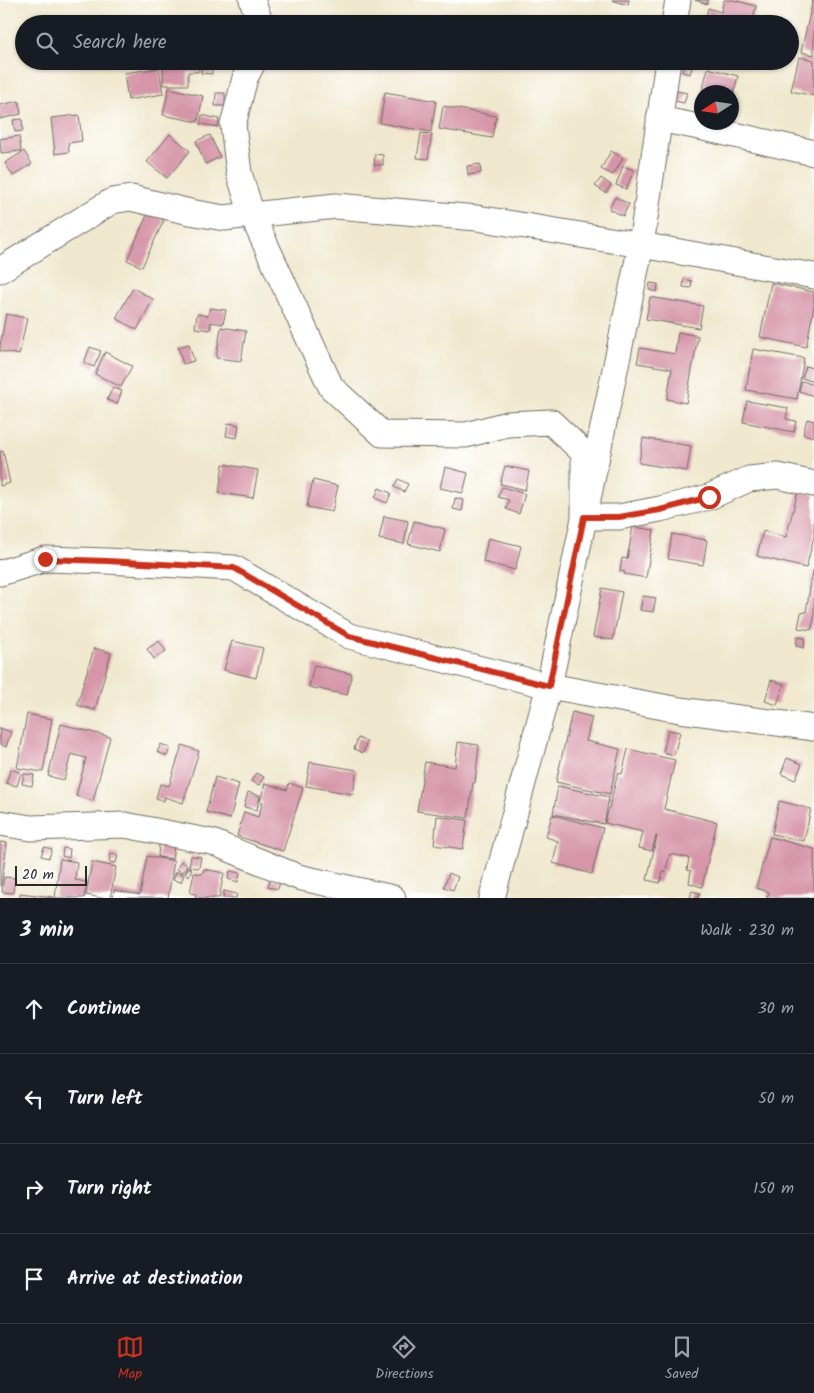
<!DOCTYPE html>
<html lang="en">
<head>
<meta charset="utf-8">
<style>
  body { margin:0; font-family:Kalam,sans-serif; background:#20242c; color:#f1f3f6 }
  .compass { position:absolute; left:694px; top:85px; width:45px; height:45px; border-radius:50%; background:#171b24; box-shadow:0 1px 4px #0004; rotate:258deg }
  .scale { position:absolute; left:15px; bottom:12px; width:72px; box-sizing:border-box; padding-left:5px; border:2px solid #2b2b2b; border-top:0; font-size:14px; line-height:18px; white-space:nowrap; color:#2b2b2b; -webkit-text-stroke:4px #fff; paint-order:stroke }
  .stop { position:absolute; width:15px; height:15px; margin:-11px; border:4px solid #c8321e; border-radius:50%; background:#fff }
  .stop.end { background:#c8321e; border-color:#fff; box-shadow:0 1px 5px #0008 }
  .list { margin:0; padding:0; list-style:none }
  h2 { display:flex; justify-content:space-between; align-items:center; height:65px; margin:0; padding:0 20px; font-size:21px }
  h2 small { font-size:16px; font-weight:400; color:#9ea1a6 }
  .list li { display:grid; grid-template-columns:32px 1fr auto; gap:15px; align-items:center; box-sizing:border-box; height:90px; padding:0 20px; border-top:1px solid #363941 }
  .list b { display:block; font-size:19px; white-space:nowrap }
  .list em { font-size:16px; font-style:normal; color:#9ea1a6 }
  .icon { flex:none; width:28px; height:28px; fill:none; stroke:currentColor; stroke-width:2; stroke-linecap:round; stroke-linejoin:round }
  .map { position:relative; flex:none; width:814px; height:898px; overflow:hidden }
  .search { position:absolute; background:#171b24; box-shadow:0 1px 4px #0004; left:15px; right:15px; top:15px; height:55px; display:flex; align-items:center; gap:12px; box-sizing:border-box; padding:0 18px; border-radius:28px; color:#9ea1a6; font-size:19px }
  .sheet { height:425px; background:#171b24 }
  nav { display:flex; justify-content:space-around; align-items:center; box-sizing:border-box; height:70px; border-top:1px solid #363941; background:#171b24; font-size:14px; color:#9ea1a6 }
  nav a { display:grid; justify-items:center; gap:2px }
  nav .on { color:#c8321e }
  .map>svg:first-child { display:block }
  .building { fill:#d695a9 }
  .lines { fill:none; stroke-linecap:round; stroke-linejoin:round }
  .minor-casing { stroke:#706d64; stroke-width:27 }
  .minor { stroke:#fff; stroke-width:25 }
  .route { stroke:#c8321e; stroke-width:6 }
</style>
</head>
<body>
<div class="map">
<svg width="814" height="898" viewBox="0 0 814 898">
  <rect width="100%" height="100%" fill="#fff"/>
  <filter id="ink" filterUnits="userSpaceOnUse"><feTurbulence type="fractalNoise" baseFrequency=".02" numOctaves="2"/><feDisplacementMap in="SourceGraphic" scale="10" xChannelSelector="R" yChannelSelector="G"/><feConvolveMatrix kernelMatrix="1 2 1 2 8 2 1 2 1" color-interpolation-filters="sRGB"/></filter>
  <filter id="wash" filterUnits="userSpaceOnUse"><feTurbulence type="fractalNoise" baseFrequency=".0096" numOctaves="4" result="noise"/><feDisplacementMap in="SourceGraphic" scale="20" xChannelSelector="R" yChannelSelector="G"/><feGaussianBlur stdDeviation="1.12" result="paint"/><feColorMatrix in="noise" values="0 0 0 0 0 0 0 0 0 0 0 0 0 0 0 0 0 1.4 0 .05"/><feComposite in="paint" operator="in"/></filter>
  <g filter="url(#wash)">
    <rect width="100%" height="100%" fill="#f0e8ce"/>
    <g id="blocks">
      <path class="building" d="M612,0h17l-1,5z
        M695,0h13l-1,4z
        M724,0h9l23,6 -4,18h-69l2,-8 20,5 3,-13 13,4z
        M813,0h1v55l-13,-3z
        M799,57l15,3v36l-23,-5z
        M163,61h35v11h-10v13h-25z
        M201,64h11v10l-11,-1z
        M684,65l8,3 -2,6 -8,-2z
        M159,68l4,26 -35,6 -4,-27z
        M708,68l30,8 -6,24v-8h-30z
        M169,88l34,8 -5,26 -35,-7z
        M677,91l10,2 -3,10 -9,-2z
        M385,92l51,9 -5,31 -51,-9z
        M216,93h9v13h-10z
        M19,101l2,13 -21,5v-14z
        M443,106l53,10 -4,22 -53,-9z
        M79,115l3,26 -14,2 1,9 -14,2 -4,-36z
        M202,115l17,4 -1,8 -18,-3z
        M22,119l1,12 -8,1 -2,-12z
        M421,133l11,1 -4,25 -11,-1z
        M170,134l20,17 -23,27 -20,-16z
        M210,135l10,22 -15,7 -9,-23z
        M19,136l2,15 -20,2 -1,-14z
        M24,151l8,13 -19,12 -8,-13z
        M611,151l12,7 -10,17 -12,-6z
        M375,154l8,1v10h-9z
        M480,164l1,9 -13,2 -1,-9z
        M623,166l11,4 -8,19 -10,-4z
        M601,178l10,7 -5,8 -11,-7z
        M615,197l14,7 -6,12 -14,-7z
        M148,213l16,7 -22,47 -15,-7z
        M684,279l8,2 -1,7 -8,-1z
        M650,283l8,1 -1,8 -8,-2z
        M771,283l43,9v15l-8,40 -46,-10z
        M133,288l20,11 -16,31 -21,-12z
        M650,297l53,9 -4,22 -53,-9z
        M210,308l16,2 -3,14 -12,-2 -1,8 -15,-2 2,-14 11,2z
        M6,314l21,4 -8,37 -19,-4v-6z
        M221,327l25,4 -5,30 -25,-3z
        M678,332l20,4 -12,67 -19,-4 5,-30 -35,-6 3,-15 35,6z
        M189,344l5,17 -11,3 -5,-17z
        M90,347l11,4 -7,16 -10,-4z
        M753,349l51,9 -7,41 -51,-9z
        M105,352l27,14 -11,21 -26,-13z
        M806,366l8,3v13l-12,-4z
        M802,381l12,4v11l-15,-5z
        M113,387l9,4 -5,13 -10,-4z
        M747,401l41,7 -2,11 10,2 -2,11 -51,-10z
        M807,419l7,2v16l-11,-3z
        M228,423l11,2 -2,13 -11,-2z
        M643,438l48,8 -4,25 -48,-8z
        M3,451l7,32 -10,3v-34z
        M223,464l35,6 -5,28 -34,-5z
        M505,466l24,5 -4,19 -25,-6z
        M445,467l23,6 -5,20 -23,-5z
        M398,479l10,5 -4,8 -10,-5z
        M313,480l25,6 -6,26 -25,-5z
        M502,487l23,7 -6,20 -13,-5 3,-9 -11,-3z
        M379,488l12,5 -4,10 -12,-5z
        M798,491l16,4v42l-8,31 -49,-12 6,-25 23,6z
        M455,498l9,2 -2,11 -9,-2z
        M384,516l24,5 -4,23 -25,-5z
        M414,521l31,8 -5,23 -32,-8z
        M633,527l21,3 -8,48 -22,-4 1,-2 -5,-1 2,-13 5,1z
        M672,534l35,6 -4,25 -35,-6z
        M488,538l33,8 -6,24 -32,-8z
        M813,570h1v49l-3,11 -13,-2 3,-15 5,-1z
        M602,588l20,4 -9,48 -20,-3z
        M643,596l13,2 -3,14 -13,-2z
        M797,637l8,1 -1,10 -8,-2z
        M159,641l7,10 -12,8 -7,-10z
        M232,641l31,7 -7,30 -32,-8z
        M94,648l17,5 -16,57 -18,-5z
        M314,665l38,9 -5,21 -38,-8z
        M771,680l13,4 -7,21 -12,-4z
        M572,712l20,5 -6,24 34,8 -10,45 -54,-12z
        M27,714l25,5 -9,53 -26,-4z
        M61,724l49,13 -17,64 -17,-5 10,-38 -15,-4 -7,26 -16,-4z
        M0,728l11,4 -5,15 -6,-3z
        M668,730l12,2 -6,23 -11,-3z
        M358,738l9,4 -4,11 -9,-4z
        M458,742l21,3 -4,38h-2l-5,35 -51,-7 8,-49 30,5z
        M161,744l9,4 -3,8 -10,-4z
        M182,745l17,6 -16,52 -18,-6 -1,4 -8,-3 4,-14 9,2z
        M628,749l47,11 -11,49 53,13 -15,65 -13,-4 2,-12 -4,-1 2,-12 -19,-4 -5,19 -2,-1 -3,11 -13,-3 10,-44h-1l-4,15 -13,-3 4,-16 -38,-9 13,-50 4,1z
        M787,758l15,6 -7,16 -14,-6z
        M310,762l47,8 -4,24 -47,-8z
        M11,769l10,4 -4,13 -11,-3z
        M256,773l8,4 -5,8 -8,-4z
        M24,774l10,1 -2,11 -10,-2z
        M215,777l24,7 -9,35 -24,-7z
        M265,783l22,7 2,-7 14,5 -20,63 -46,-15 7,-24 14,5 5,-15 -3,-1z
        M558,786l51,11 -5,27 -51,-10z
        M248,792l12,4 -3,14 -13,-3z
        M779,801l32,8 -7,32 -32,-7z
        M552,815l51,13 -11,46 -39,-11 5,-22 -12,-4z
        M437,816l30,4 -4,29 -29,-4z
        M770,837l44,12v49h-47l2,-6 -13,-4z
        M0,842l7,1 -6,43h-1z
        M159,844l15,2 -2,13 -14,-2z
        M44,847l8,2 -3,9 -8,-2z
        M63,848l7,1 -1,9 -7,-2z
        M111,853l7,2 -2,8 -7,-1z
        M147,856l27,5 -6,37h-55l1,-8 26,5z
        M191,856l10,1 -2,11 -10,-1z
        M60,859l17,3 -2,18 12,2 -3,16h-29z
        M181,861l6,4 -4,8 -6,-4z
        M92,862l24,5 -6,31h-9l-15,-3z
        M188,867l4,2 -3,7 -4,-2z
        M204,869l20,4 -5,25h-24l1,-4 -6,-1 4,-20 8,1z
        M230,871l10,2 -2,9 -10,-3z
        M176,872l8,3 -3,7 -8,-2z
        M449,873l9,4 -5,13 -9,-3z
        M4,877l11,1 -2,15 -11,-1z
        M270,879l10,2 -2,8 -10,-2z
        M224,891l13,3 -1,4h-13z
        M692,891l8,2 -2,5h-8z
        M20,893l33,4v1h-33z"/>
    </g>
  </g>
  <g filter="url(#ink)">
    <use href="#blocks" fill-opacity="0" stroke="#706d64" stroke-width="1"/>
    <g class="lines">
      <g class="minor-casing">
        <path id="minor" d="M252,0l9,24
          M674,24l4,-24
          M254,61l-9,17 -12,47 6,48 13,42 79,172 51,47 84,1 41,-11 44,-2 33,31v64h35l41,-8 49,-12 40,-18 29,-3 36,8
          M659,119l45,9 110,25
          M0,270l112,-69 19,-3 59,14 34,6 112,-12 141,12 164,27 173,31
          M0,573l45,-14 62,2 127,7 115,68 200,50 131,24 134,18
          M0,823l31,5 94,-3 87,17 86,35 95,21
          M492,898l57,-212 92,-441 27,-184"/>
      </g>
      <use href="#minor" class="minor"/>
    </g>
  </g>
  <g class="lines" filter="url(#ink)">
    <path class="route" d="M45,559l62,2 127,7 115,68 200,50 35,-169h35l41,-7 49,-13"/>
  </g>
</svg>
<svg class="compass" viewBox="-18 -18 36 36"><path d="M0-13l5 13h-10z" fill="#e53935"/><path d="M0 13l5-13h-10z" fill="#9ea1a6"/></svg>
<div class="scale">20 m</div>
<div class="stop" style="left:709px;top:497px"></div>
<div class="stop end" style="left:45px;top:559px"></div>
<div class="search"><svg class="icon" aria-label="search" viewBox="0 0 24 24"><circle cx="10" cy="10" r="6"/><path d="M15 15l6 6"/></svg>Search here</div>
</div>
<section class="sheet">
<h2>3 min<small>Walk · 230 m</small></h2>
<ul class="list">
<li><svg class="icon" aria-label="ahead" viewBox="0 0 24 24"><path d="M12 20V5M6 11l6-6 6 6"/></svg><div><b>Continue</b></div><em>30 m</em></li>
<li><svg class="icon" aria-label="left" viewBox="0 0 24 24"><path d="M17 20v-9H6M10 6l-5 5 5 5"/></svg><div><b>Turn left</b></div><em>50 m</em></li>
<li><svg class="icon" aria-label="right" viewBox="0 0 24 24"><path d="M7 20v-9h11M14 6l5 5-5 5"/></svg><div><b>Turn right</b></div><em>150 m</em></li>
<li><svg class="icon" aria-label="arrive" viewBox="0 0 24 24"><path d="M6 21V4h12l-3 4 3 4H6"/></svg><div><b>Arrive at destination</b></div></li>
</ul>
</section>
<nav>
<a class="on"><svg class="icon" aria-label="map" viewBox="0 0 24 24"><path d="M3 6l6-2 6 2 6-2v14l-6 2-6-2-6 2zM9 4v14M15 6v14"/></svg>Map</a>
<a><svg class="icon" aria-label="directions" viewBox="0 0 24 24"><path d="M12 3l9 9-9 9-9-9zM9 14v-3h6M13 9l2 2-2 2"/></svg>Directions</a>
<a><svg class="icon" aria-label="saved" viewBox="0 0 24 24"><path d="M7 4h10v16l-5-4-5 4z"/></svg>Saved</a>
</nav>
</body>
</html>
